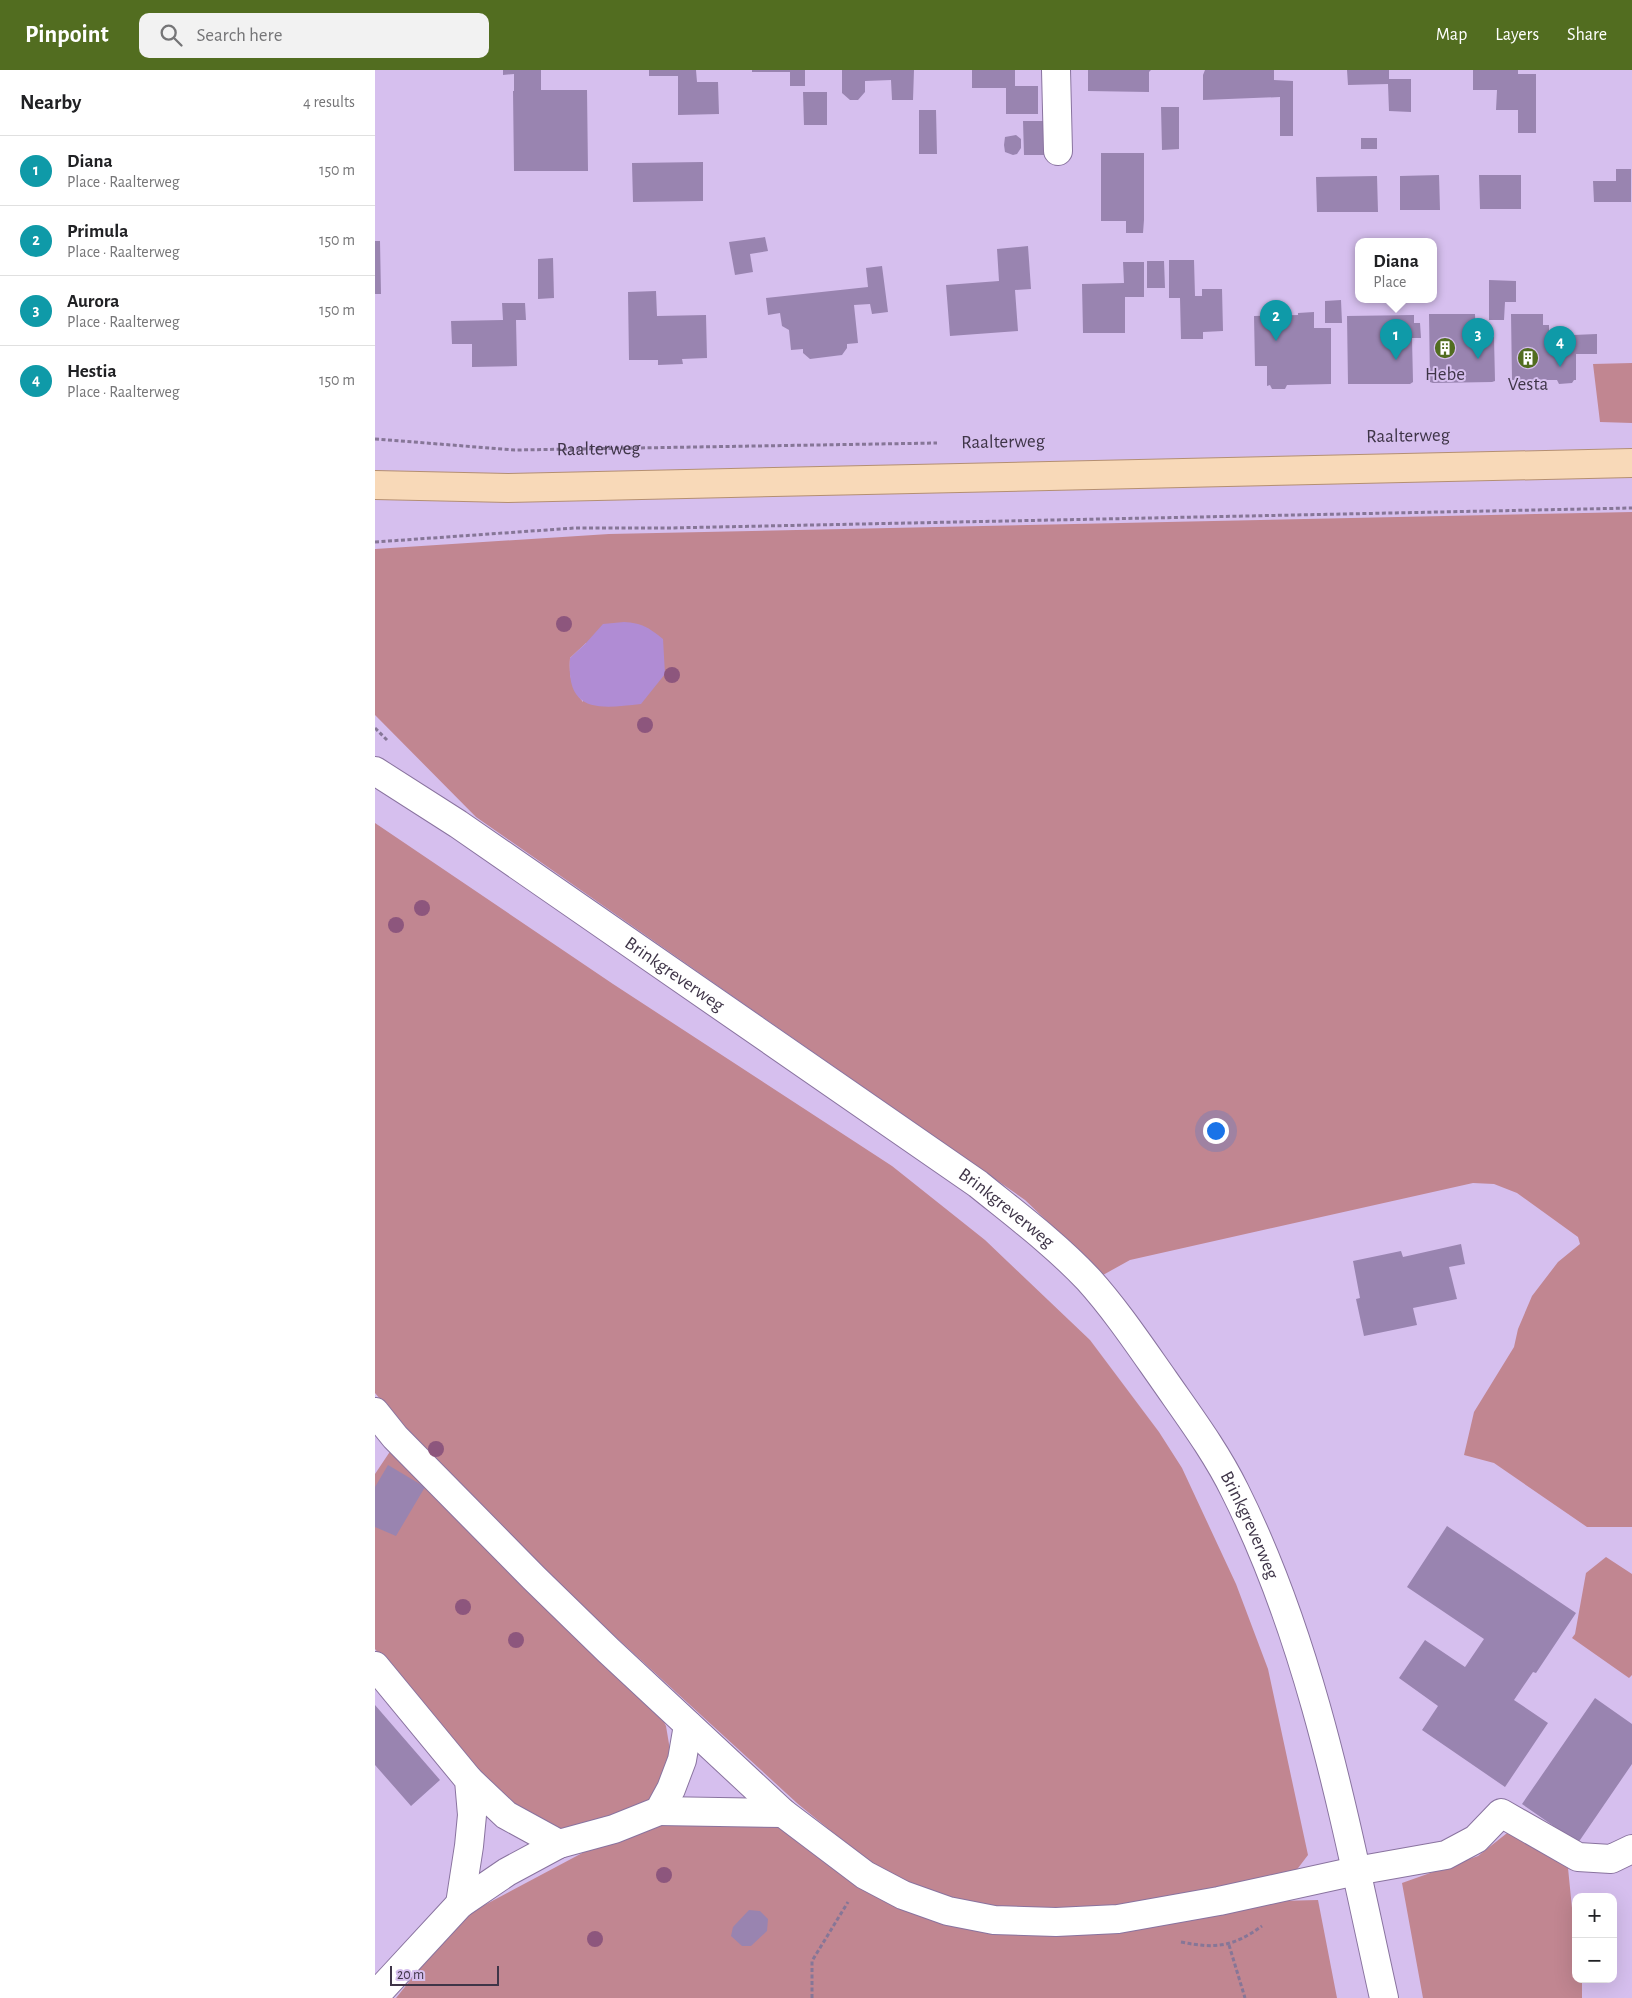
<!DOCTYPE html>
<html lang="en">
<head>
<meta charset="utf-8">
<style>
  body { margin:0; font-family:"Alegreya Sans",sans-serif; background:#f2f2f2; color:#202124 }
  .controls { position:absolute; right:15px; bottom:15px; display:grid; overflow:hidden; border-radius:10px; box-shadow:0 5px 20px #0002 }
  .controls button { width:45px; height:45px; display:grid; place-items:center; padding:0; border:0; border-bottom:1px solid #e0e0e0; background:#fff; color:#202124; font:25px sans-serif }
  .scale { position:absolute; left:15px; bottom:12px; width:109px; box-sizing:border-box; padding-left:5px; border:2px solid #3f3548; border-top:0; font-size:14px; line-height:18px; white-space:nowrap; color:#3f3548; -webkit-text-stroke:4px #d6bfee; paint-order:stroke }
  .you { position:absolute; left:840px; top:1060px; width:18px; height:18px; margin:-12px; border:4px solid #fff; border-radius:50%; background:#1a73e8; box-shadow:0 0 0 8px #1a73e833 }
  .badge { display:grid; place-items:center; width:32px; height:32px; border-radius:50%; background:#526d20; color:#fff; font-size:16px; font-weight:700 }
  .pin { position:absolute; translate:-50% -41px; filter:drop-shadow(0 1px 2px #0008) }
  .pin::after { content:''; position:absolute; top:26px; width:18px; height:15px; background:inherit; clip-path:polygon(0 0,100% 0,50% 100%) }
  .popup { position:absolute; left:980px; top:168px; width:82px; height:65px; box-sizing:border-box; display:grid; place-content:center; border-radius:10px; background:#fff; filter:drop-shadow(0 1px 4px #0005); font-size:16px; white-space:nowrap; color:#757577 }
  .popup b { font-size:19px; color:#202124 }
  .popup::after { content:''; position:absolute; left:50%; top:100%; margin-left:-10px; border:10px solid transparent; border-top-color:#fff }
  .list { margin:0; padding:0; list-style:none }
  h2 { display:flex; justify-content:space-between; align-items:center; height:65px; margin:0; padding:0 20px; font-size:21px }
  h2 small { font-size:16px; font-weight:400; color:#757577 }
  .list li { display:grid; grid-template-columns:32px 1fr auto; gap:15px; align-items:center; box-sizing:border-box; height:70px; padding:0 20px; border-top:1px solid #e0e0e0 }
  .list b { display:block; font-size:19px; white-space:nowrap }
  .list p { margin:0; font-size:16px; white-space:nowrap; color:#757577 }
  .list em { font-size:16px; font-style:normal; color:#757577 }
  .icon { flex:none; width:28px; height:28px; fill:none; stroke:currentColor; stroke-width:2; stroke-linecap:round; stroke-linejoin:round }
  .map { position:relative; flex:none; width:1257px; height:1928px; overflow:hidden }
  header { display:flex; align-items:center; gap:30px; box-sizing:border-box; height:70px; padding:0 25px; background:#526d20; color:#fff }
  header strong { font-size:24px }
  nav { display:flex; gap:28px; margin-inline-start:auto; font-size:18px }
  .search { width:350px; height:45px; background:#f2f2f2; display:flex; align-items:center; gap:12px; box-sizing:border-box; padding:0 18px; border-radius:10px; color:#757577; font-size:19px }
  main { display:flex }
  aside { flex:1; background:#fff }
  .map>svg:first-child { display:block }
  .green { fill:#c18691; fill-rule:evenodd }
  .water { fill:#b08cd4 }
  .building { fill:#9984b0 }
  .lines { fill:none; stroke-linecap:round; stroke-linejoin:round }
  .minor-casing { stroke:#89739f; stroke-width:30 }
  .major-casing { stroke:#b48f72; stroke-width:30 }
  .path { stroke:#867697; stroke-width:3; stroke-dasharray:4 2.5; stroke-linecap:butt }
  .minor { stroke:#fff; stroke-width:28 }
  .major { stroke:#f8d9b8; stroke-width:28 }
  .tree { fill:#8d567d }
  .labels { text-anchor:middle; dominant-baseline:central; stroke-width:4; stroke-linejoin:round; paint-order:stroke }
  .poi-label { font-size:19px; fill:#3f3548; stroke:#d6bfee }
  .street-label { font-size:19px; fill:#3f3548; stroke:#d6bfee }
</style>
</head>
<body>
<header>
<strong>Pinpoint</strong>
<div class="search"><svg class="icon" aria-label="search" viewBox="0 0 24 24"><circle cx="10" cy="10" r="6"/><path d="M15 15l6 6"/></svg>Search here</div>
<nav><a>Map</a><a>Layers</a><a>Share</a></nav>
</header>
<main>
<aside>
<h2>Nearby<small>4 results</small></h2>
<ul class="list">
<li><span class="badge" style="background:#0f9aa8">1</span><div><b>Diana</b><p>Place · Raalterweg</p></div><em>150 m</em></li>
<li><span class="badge" style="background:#0f9aa8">2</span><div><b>Primula</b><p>Place · Raalterweg</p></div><em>150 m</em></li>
<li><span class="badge" style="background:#0f9aa8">3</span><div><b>Aurora</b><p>Place · Raalterweg</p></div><em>150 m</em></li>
<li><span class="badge" style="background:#0f9aa8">4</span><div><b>Hestia</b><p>Place · Raalterweg</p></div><em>150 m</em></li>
</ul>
</aside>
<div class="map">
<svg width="1257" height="1928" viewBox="0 0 1257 1928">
  <rect width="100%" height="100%" fill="#d6bfee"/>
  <path class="green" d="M1257,293v60l-32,-1 -7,-58z
    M1257,442v1015h-45l-93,-64 -30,-8 10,-43 40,-65 4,-18 14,-33 26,-34 22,-18 -2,-7 -61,-44 -23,-9 -21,-1 -343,77 -27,15 -78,-75 -549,-383 -101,-102v-166l234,-15zM211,573l-3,59c-12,-14 -14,-26 -13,-44z
    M0,753l238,161 279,182 93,74 105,100 69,92 23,36 54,116 32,85 40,186 -16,21 -138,26 -58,5 -34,5 -78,-4 -61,-17 -44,-21 -81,-66 -285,-261 -103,-108 -35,-42z
    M16,1380l264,254 11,22 4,24 -2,18 -22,38 -69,27 -29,-6 -31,-14 -40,-38 -102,-126v-175z
    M1231,1487l26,17v101l-3,3 -57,-40 3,-4 11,-61z
    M301,1749l102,7 202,103 298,-28 40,-1 19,98h-941l64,-80 126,-67z
    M1141,1756l52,42 8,80v31h6v19h-159l-21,-115 76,-27z"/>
  <path class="water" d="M249,552c18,1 24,5 39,17l2,35 -24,30c-43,5 -75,9 -71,-46l16,-15 17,-19z"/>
  <path class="building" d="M128,0h38v20h46l1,81h-74l-1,-80h1v-17l-11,1z
    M274,0h47l1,12h21l1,32 -41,1v-39h-29z
    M377,0h53v16h-15v-14h-38z
    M467,0h72l-1,30h-21l-1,-20 -26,1v11l-7,8h-8l-8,-7z
    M597,0h43v16h23v28h-32v-26h-34z
    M713,0h63l-2,2v20l-61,-1z
    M830,0h69v10l19,1v55h-13v-39l-77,3v-25z
    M972,0h42v9h22v33l-22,-1 -1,-27 -40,1z
    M1098,0h45v4h18v59h-18v-23h-22l1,-20h-24z
    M428,22h24v33h-23z
    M786,37h18v42l-17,1z
    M544,40h17l1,44h-18z
    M648,51h22l1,34h-22z
    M641,65l5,4v9l-4,6 -4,1 -8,-3 -1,-7 1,-8z
    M986,68h16v11h-16z
    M726,83h43v67l-1,13h-17v-12h-25z
    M328,92v39l-70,1 -1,-39z
    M1241,99h15v33h-37l-1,-21h23z
    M1064,105l1,35h-40v-34z
    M1104,105h42v34h-41z
    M1002,106l1,36h-61l-1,-35z
    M390,167l3,14 -18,3 3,18 -18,3 -6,-33z
    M0,171h5l1,53h-6z
    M653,176l3,43 -16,1 3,41 -68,5 -4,-51 53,-4 -2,-32z
    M178,188l1,40 -16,1v-40z
    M794,190h25l1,36h7v-7h20l1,42 -20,1v7h-22l-1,-41h-11z
    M772,191h17l1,27h-18z
    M748,192h21v35h-19v36h-42l-1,-49 42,-1z
    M507,196l6,46 -16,2 -2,-10 -16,1 4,38 -11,1v4l-5,7 -32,4 -7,-6v-4l-12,1 -2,-20 -7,-4 -2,-13 -12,2 -2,-17 102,-11 -2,-19z
    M1114,210l27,1v21h-11l-1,18h-15z
    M281,221l1,25 49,-1 1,43 -25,1 1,5 -25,1v-5h-29l-1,-68z
    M966,230l1,23h-17v-22z
    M127,233h23l1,17h-10l1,46 -45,1v-23h-20l-1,-23 52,-1z
    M939,242v16h17v56l-44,1 -2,4h-13l-2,-4 -3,1v-20h-12l-1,-50 44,-1v-2z
    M1054,244h46l1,23h18l1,44 -3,1 -59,1 -3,-1z
    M1136,244h32v11h6v11l48,-2v20h-21v26h-2l-2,3 -13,1 -2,-4h-26l-1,5h-13l-3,-5h-2z
    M1039,245v8h6l1,15h-9l1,44 -3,2h-62l-1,-68z
    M1086,1174l4,20 -16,3 8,32 -44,9 4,17 -53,11 -8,-37 4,-1 -7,-37 48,-10 2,6z
    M13,1395l37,22 -29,49 -21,-9v-40z
    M1072,1456l129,87 -40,60 -3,-1 -19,28 34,23 -43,64 -83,-57 16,-24 -39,-28 26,-38 40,27 19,-28 -77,-52z
    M1220,1628l37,26v40l-54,79 -56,-39z
    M0,1635l65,75 -29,26 -36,-41z
    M374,1840l11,1 8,8 -1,12 -16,15h-9l-11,-10 2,-9z"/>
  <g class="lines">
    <g class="minor-casing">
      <g id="minor">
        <path d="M681,0l2,81"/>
        <path id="s2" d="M0,701l83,53 520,360c37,30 77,60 110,95 28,31 52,67 76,101 25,36 52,72 71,111 79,158 111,336 149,507"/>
        <path d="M0,1342l20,25 139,141 74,72 175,163 82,62 38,20 45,16 46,9 62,2 62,-3 101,-18 137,-30 90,-16 30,-16 25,-26 77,44 33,2 21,-10"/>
        <path d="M0,1596l94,114 3,35 -3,31 -9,58"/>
        <path d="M94,1710l37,35 53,29"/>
        <path d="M284,1741l124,2"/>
        <path d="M0,1926l85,-92 47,-32 52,-28 55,-15 45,-18 12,-22 11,-29 6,-35"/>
      </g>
    </g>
    <g class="major-casing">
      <path id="major" d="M0,415l133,3 1124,-25"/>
    </g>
    <g class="path">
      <path id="s1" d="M0,369l140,11 422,-7"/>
      <path d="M0,472l200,-14h93l964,-20"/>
      <path d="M0,658l12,12"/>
      <path d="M806,1872c34,7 52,5 81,-16"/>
      <path d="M854,1875l16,53"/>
      <path d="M437,1928v-37l36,-59"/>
    </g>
    <use href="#minor" class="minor"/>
    <use href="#major" class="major"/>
  </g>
  <g class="tree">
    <circle cx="189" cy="554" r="8"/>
    <circle cx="297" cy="605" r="8"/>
    <circle cx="270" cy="655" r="8"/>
    <circle cx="47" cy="838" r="8"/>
    <circle cx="21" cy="855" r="8"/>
    <circle cx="61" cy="1379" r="8"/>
    <circle cx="88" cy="1537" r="8"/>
    <circle cx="141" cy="1570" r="8"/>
    <circle cx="289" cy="1805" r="8"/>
    <circle cx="220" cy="1869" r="8"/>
  </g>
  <defs>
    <g id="building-disc" transform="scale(1.125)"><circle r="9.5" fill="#526d20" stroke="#d6bfee"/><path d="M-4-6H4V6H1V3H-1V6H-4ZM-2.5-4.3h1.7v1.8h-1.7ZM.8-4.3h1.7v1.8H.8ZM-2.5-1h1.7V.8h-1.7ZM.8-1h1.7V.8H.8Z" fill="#fff"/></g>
  </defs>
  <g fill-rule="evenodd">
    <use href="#building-disc" x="1070" y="278"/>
    <use href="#building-disc" x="1153" y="288"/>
  </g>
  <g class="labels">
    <g class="poi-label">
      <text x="1070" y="304">Hebe</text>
      <text x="1153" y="314">Vesta</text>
    </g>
    <g class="street-label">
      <text transform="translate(1033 366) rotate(-1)">Raalterweg</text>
      <text transform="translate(628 372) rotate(-1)">Raalterweg</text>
      <text stroke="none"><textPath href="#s1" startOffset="224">Raalterweg</textPath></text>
      <text stroke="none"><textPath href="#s2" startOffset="362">Brinkgreverweg</textPath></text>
      <text stroke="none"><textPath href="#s2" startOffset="768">Brinkgreverweg</textPath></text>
      <text stroke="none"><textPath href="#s2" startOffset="1172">Brinkgreverweg</textPath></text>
    </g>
  </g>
</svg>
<div class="controls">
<button>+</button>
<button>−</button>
</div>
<div class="scale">20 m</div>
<div class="you"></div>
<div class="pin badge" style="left:1021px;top:290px;background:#0f9aa8">1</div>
<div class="popup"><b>Diana</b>Place</div>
<div class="pin badge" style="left:901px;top:271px;background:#0f9aa8">2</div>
<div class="pin badge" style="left:1103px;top:289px;background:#0f9aa8">3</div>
<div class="pin badge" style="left:1185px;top:297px;background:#0f9aa8">4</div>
</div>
</main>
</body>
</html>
